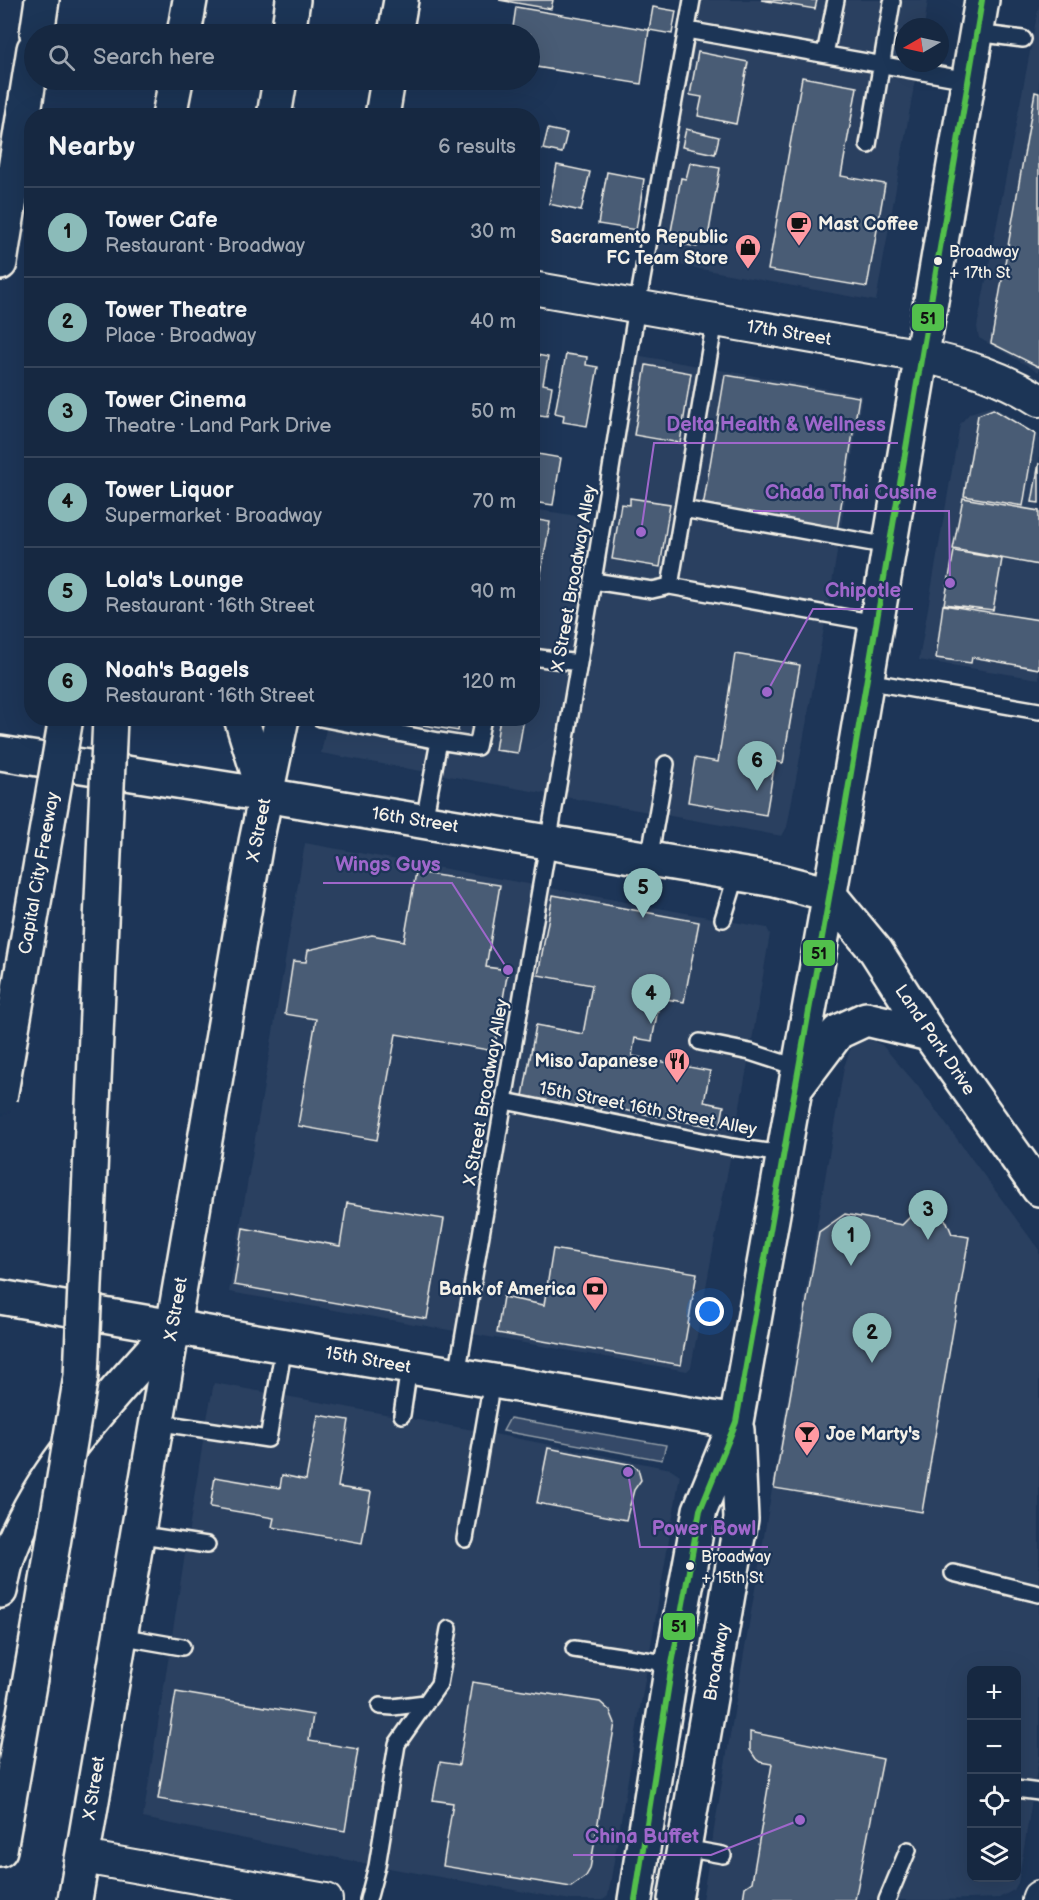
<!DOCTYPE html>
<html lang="en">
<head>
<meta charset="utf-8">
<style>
  body { margin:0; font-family:"Balsamiq Sans",sans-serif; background:#23344c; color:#f1f3f6 }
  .controls { position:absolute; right:18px; bottom:18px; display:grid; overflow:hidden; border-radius:12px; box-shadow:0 6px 24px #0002 }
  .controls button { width:54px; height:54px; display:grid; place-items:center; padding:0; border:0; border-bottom:2px solid #35445a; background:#162841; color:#f1f3f6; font:30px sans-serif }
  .compass { position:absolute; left:895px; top:18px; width:54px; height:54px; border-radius:50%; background:#162841; box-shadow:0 6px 24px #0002; rotate:261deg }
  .you { position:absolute; left:710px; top:1312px; width:21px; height:21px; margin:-15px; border:4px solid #fff; border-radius:50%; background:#1a73e8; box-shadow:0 0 0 9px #1a73e833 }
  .badge { display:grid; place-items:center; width:39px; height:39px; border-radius:50%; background:#8bbbb9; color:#111; font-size:20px; font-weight:700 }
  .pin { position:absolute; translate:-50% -50px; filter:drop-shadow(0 2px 3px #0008) }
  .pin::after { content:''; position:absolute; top:32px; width:21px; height:18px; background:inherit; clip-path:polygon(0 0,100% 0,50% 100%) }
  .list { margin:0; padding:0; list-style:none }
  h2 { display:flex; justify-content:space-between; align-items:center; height:78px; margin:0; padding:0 24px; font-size:26px }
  h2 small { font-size:20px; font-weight:400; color:#9ea6b1 }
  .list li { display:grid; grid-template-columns:39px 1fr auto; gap:18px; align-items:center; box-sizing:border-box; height:90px; padding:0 24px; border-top:2px solid #35445a }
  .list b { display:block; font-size:22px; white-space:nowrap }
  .list p { margin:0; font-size:20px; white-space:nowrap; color:#9ea6b1 }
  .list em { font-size:20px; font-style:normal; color:#9ea6b1 }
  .icon { flex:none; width:33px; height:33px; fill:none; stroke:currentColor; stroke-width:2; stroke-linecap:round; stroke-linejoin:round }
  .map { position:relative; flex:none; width:1039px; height:1900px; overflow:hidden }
  .search { position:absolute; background:#162841; box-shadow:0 6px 24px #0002; left:24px; top:24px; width:516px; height:66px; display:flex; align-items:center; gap:15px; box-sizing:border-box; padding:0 21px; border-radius:33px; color:#9ea6b1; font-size:22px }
  .panel { position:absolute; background:#162841; box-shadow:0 6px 24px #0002; left:24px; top:108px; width:516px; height:618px; border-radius:24px }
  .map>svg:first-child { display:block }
  .built { fill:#2a4060; fill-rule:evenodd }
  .green { fill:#354a67; stroke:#949ea8; stroke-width:1.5 }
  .building { fill:#485b74; stroke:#f4f1e8; stroke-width:1.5 }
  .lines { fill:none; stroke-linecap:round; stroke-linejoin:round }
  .lane-casing { stroke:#f4f1e8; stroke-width:20 }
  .street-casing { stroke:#f4f1e8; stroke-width:36 }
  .secondary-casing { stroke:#f4f1e8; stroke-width:38 }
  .primary-casing { stroke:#f4f1e8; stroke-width:38 }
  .highway-casing { stroke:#f4f1e8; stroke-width:38 }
  .lane { stroke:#1d3557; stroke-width:15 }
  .street { stroke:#1d3557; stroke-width:32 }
  .secondary { stroke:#1d3557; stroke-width:33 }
  .primary { stroke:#1d3557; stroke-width:33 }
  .highway { stroke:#1d3557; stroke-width:33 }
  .highway-bridge-casing { stroke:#f4f1e8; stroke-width:38; stroke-linecap:butt }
  .highway-bridge { stroke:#1d3557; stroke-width:33 }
  .bus-1-casing { stroke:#1d3557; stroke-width:10 }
  .bus-1 { stroke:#52c04c; stroke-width:6 }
  .bus-dot { fill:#f4f1e8; stroke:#1d3557; stroke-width:2 }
  .labels { text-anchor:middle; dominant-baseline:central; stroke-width:4.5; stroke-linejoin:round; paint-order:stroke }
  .bus-label { font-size:16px; fill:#f4f1e8; stroke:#1d3557; text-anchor:start }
  .poi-label { font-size:18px; font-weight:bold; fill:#f4f1e8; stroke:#1d3557; text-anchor:end }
  .street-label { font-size:18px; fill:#f4f1e8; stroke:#1d3557 }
  .leader { fill:none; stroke:#9f67cb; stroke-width:2 }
  .callout-dot { fill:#9f67cb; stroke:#1d3557; stroke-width:2 }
  .callout-label { font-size:20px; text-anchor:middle; font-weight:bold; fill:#9f67cb; stroke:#1d3557; stroke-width:4.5; stroke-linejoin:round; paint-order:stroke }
  .line-badge { stroke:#1d3557; stroke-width:2 }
  .pale-badge-label { font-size:16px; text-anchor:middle; font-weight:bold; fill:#111 }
</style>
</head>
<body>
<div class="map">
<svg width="1039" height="1900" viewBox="0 0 1039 1900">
  <rect width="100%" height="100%" fill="#1d3557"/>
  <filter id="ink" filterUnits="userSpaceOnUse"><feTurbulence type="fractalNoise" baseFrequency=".0167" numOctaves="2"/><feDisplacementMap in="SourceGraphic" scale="12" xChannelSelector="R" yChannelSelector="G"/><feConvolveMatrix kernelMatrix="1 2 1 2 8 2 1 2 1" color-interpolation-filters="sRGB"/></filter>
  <g filter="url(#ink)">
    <path class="built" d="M692,0h236l-4,27h-20v36h14l-42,238 -230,-42z
      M1039,5v367l-60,-34 -2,-11z
      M630,354l232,41 -32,201 -43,231 -5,9 -461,-83 7,-34 204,-1 1,-209 70,11z
      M990,407h4l45,28v244l-120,-19 41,-236 10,-11z
      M305,843l462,85 3,6 -20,118 -59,315 -4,4 -458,-79z
      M870,1040l12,5 35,40 122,165v508l-21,125 -4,7 -15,8 -60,2h-237l142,-833 6,-17 4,-5 6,-4zM972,1670h44v208h-44z
      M214,1383l270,49 187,37 9,6 -72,421 -5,4h-32l-194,-34 -234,-48 62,-389z"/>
    <path class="green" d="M510,1418l156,27 -4,15 -159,-29z"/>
    <path class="building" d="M499,0h54l-2,9z
      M761,0h56l-2,9z
      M516,7l133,23 -8,54 -111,-18v-32h-18z
      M653,7l23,4 -4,23 -23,-4z
      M698,52l50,10 -12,62 -38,-8 4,-19 -12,-2z
      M802,77l55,10 -16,89 44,8 -18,103 -99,-17z
      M1035,92l4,1v274l-48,-24z
      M548,129l19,4 -5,20 -19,-4z
      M686,129l33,8 -4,17 -33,-7z
      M690,163l30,5 -12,69 -9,-2 -2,12 -28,-5 12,-64 5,1z
      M557,165l33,7 -9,39 -32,-7z
      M607,172l37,7 -8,51 -38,-6z
      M532,354l16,3 -5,27 9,2 -5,30 -15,-2z
      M566,354l21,3 -1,8 12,2 -11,59 -24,-4 1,-7 -9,-2z
      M646,365l45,8 -11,70 -46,-8z
      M725,375l134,22 -22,133 -134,-23z
      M993,409l42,25 -12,72 -59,-10 14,-81z
      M532,453l29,5 -8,47 -21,-3z
      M1039,463v40l-7,-1z
      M630,498l40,6 -10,63 -48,-8 9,-55 9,1z
      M963,498l76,13v54l-86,-16z
      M532,519l18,3 -10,57 -5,-2 -3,14z
      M954,551l48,8 -9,51 -49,-6z
      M943,605l96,15v49l-67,-12 -1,6 -35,-5z
      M735,654l65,11 -17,98 -8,-2 -9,54 -78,-13 7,-44 23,4z
      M381,718h79l-2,13z
      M500,718h24l-6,35 -23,-3z
      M416,872l84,13 -14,82 22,3 -14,81 -98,-17 -19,106 -79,-14 18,-107 -31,-5 8,-53 13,1 2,-12 64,-15 32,6z
      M553,895l146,27 -15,80 -24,-4 -8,43 -17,-3 -3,18 78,15 -6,31 20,4 -4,22 -118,-22 -1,5 -78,-15 13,-71 47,9 9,-49 -54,-10z
      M347,1203l97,16 -17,100 -193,-34 9,-57 97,18z
      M923,1212l17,4 7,6 5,12 17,3 -47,275 -148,-24 45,-256 26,-18 57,11 11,-11z
      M553,1249l144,24 -16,92 -184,-32 6,-36 41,8z
      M318,1415l31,5 -11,67 33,5 -9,51 -90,-16 2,-9 -64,-11 5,-30 65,11 2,-13 24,5z
      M548,1448l85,17 5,4 3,11 -7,10 -8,30 -89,-17z
      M472,1682l128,20 10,9 5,12 -25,146 -4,7 -15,11 -128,-21 10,-63 -20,-3 7,-38 19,3z
      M176,1692l137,23 -4,26 49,8 -13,82 -187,-32z
      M750,1732l133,27 -28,141h-112l2,-13 7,-5 20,-118 -12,-2 -4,-3 -6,-9z"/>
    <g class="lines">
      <g class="lane-casing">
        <path id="lane" d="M687,30l281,50
          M976,33l47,6
          M825,54l11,-54
          M868,145l24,-143
          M683,509l206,37
          M593,581l59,9 18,-4 206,37
          M670,586l45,-266
          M532,657l47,6
          M866,681l173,30
          M320,718l119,23
          M424,821l15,-80 38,6 6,-29
          M649,860l17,-96
          M723,919l14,-45
          M700,1042l50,10 49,16
          M505,1101l227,46 52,7
          M457,1375l136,-794 44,-274 55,-307
          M402,1415l7,-48
          M155,1422l113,17 16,-93
          M136,1534l71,11
          M465,1539l27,-158
          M953,1573l86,21
          M119,1636l63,11
          M574,1649l98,15
          M380,1706l13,1 32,-4
          M1016,1789l23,3
          M684,1848l39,7
          M368,1900l9,-34 20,-122 42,-60 10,-55
          M887,1900l21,-50"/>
      </g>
      <g class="street-casing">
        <path id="street" d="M532,288l390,68c42,9 81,21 117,44
          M83,1857l243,43
          M1038,1900l1,-3"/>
      </g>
      <g class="secondary-casing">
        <path id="secondary" d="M265,795l510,85 54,14
          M829,894l47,57 53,83 110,155
          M798,1085l40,-53 28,-13 63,15
          M75,1900l98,-573 563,95
          M635,1900l37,-236 28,-154 36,-88 110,-620 136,-802
          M675,1900l66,-381 -4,-89"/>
      </g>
      <g class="primary-casing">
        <path id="primary" d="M395,34l6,-34
          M382,116l6,-36
          M0,753l265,42
          M0,1297l173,30 83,-485 26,-124"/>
      </g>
      <g class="highway-casing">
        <path id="highway" d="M37,34l5,-34
          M184,34l6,-34
          M288,34l5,-34
          M169,116l7,-36
          M274,116l6,-36
          M0,263l34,-214
          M241,718l24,77
          M0,1591c3,-13 5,-28 10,-40 33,-87 103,-155 163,-224
          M0,1850l40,-228"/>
      </g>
      <use href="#lane" class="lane"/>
      <use href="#street" class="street"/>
      <use href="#secondary" class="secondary"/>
      <use href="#primary" class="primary"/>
      <use href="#highway" class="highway"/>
      <g class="highway-bridge-casing">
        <path id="highway-bridge" d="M0,1098l66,-380
          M40,1622l41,-246 29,-658"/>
      </g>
      <use href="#highway-bridge" class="highway-bridge"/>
      <g class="bus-1-casing">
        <path id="bus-1" d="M635,1900l37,-236 28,-154 36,-88 110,-620 136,-802"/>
      </g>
      <use href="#bus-1" class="bus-1"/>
    </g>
  </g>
  <defs>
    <g id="cafe-pin" transform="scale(1.35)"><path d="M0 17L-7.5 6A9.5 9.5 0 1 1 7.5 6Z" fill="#ff9aa2" stroke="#1d3557"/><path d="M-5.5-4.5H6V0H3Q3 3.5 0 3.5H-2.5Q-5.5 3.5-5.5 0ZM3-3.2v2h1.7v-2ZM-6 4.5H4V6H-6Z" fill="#111"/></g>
    <g id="shop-pin" transform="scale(1.35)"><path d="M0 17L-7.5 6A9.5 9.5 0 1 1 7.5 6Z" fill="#ff9aa2" stroke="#1d3557"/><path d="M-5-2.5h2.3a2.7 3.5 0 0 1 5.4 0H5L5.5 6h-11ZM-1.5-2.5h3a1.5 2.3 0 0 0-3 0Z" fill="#111"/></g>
    <g id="restaurant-pin" transform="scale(1.35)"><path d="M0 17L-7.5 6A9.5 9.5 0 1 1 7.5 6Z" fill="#ff9aa2" stroke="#1d3557"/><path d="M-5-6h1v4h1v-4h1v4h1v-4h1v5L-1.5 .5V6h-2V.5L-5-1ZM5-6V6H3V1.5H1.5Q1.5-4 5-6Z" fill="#111"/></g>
    <g id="bank-pin" transform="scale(1.35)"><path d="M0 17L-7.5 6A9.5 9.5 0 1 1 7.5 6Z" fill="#ff9aa2" stroke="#1d3557"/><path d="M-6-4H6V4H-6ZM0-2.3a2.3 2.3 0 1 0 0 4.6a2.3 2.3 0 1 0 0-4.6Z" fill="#111"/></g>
    <g id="bar-pin" transform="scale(1.35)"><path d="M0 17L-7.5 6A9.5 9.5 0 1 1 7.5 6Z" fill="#ff9aa2" stroke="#1d3557"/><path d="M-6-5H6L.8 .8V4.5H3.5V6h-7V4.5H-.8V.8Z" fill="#111"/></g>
  </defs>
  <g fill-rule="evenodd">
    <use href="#cafe-pin" x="799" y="224"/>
    <use href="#shop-pin" x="748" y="247"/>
    <use href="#restaurant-pin" x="677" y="1061"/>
    <use href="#bank-pin" x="595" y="1289"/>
    <use href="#bar-pin" x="807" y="1434"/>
  </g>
  <g class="bus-dot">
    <circle cx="938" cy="261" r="5"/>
    <circle cx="690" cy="1566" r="5"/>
  </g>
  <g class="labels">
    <g class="bus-label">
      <text x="949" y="252">Broadway<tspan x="949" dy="21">+ 17th St</tspan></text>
      <text x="701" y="1557">Broadway<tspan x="701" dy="21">+ 15th St</tspan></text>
    </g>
    <g class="poi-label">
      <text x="818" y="224" text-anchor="start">Mast Coffee</text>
      <text x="728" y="237">Sacramento Republic<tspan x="728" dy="21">FC Team Store</tspan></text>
      <text x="658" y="1061">Miso Japanese</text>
      <text x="576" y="1289">Bank of America</text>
      <text x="826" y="1434" text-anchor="start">Joe Marty's</text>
    </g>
    <g class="street-label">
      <text transform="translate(789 333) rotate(9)">17th Street</text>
      <text transform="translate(574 578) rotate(-80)">X Street Broadway Alley</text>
      <text transform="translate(415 820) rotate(9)">16th Street</text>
      <text transform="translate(259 830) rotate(-79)">X Street</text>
      <text transform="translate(39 873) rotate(-80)">Capital City Freeway</text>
      <text transform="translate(935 1040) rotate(56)">Land Park Drive</text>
      <text transform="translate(486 1092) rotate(-80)">X Street Broadway Alley</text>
      <text transform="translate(648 1109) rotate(11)">15th Street 16th Street Alley</text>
      <text transform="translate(176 1309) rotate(-80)">X Street</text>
      <text transform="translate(368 1360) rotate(10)">15th Street</text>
      <text transform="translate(717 1662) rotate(-80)">Broadway</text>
      <text transform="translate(94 1788) rotate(-81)">X Street</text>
    </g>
  </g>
  <path class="leader" d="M641 532L654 443H898M950 583L949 511H753M767 692L813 609H913M508 970L452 883H323M628 1472L640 1547H768M800 1820L711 1855H573"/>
  <g class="callout-dot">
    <circle cx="641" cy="532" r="6"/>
    <circle cx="950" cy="583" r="6"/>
    <circle cx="767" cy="692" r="6"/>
    <circle cx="508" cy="970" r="6"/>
    <circle cx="628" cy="1472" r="6"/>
    <circle cx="800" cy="1820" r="6"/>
  </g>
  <g class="callout-label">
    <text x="776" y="431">Delta Health &amp; Wellness</text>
    <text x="851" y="499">Chada Thai Cusine</text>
    <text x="863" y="597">Chipotle</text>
    <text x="388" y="871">Wings Guys</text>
    <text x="704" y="1535">Power Bowl</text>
    <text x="642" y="1843">China Buffet</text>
  </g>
  <g class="line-badge">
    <rect x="911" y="303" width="34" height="29" rx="6" fill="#52c04c"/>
    <rect x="802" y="939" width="34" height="28" rx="6" fill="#52c04c"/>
    <rect x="662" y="1612" width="34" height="29" rx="6" fill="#52c04c"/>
  </g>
  <g class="pale-badge-label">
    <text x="928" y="324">51</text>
    <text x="819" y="959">51</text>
    <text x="679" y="1632">51</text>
  </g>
</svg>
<div class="controls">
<button>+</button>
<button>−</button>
<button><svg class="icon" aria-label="locate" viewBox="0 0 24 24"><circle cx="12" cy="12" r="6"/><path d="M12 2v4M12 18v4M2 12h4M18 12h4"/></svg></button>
<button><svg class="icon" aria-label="layers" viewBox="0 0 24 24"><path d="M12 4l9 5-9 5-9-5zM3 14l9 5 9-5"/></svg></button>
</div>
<svg class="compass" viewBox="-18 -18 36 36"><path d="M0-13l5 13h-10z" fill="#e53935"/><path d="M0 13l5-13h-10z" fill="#9ea6b1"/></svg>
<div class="you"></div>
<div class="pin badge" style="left:851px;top:1266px">1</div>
<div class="pin badge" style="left:872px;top:1363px">2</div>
<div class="pin badge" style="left:928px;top:1240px">3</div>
<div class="pin badge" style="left:651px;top:1024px">4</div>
<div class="pin badge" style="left:643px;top:918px">5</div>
<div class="pin badge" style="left:757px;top:791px">6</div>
<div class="search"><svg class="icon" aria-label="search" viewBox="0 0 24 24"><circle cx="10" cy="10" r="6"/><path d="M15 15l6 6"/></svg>Search here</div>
<section class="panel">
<h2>Nearby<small>6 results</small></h2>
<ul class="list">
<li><span class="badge">1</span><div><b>Tower Cafe</b><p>Restaurant · Broadway</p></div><em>30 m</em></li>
<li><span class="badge">2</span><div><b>Tower Theatre</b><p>Place · Broadway</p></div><em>40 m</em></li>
<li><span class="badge">3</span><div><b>Tower Cinema</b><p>Theatre · Land Park Drive</p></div><em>50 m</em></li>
<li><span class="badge">4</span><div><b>Tower Liquor</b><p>Supermarket · Broadway</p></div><em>70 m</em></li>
<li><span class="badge">5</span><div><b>Lola's Lounge</b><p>Restaurant · 16th Street</p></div><em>90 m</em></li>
<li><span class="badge">6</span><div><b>Noah's Bagels</b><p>Restaurant · 16th Street</p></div><em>120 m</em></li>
</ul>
</section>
</div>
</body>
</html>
